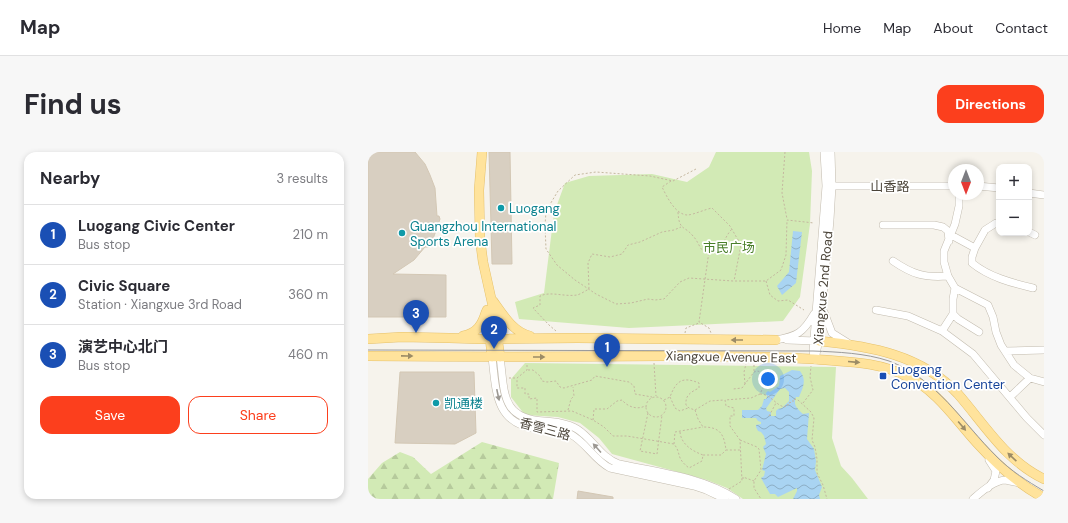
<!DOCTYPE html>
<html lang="en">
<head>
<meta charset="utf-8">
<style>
  body { margin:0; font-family:"DM Sans","Noto Sans SC",sans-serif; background:#f7f7f7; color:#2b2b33 }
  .controls { position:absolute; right:12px; top:12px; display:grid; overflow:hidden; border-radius:8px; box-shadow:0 2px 6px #0003 }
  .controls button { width:36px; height:36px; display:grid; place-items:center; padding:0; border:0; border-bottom:1px solid #e1e1e2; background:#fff; color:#2b2b33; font:20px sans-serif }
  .compass { position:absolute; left:580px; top:12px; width:36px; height:36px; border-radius:50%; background:#fff; box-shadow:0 2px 6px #0003; rotate:180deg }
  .you { position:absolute; left:400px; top:227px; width:14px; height:14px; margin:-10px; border:3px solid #fff; border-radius:50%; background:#1a73e8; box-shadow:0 0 0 6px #1a73e833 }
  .badge { display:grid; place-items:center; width:26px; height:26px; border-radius:50%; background:#fc3f1d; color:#fff; font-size:13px; font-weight:700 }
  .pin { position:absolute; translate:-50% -33px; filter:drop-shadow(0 1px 2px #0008) }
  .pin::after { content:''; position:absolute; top:21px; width:14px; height:12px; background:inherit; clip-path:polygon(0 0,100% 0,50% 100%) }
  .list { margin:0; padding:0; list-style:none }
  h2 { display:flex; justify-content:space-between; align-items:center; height:52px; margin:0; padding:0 16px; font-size:17px }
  h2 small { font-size:13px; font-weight:400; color:#7c7c81 }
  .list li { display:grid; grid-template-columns:26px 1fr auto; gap:12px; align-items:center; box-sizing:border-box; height:60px; padding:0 16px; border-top:1px solid #e1e1e2 }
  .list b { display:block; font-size:15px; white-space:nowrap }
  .list p { margin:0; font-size:13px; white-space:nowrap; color:#7c7c81 }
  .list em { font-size:13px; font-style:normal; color:#7c7c81 }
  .actions { display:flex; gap:8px; padding:12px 16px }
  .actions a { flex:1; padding:9px 0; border:1px solid #fc3f1d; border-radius:12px; text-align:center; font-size:14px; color:#fc3f1d }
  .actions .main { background:#fc3f1d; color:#fff }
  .map { position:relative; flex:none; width:676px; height:347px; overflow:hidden; border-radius:12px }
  header { display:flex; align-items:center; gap:24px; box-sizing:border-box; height:56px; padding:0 20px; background:#fff; border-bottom:1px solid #e1e1e2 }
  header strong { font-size:19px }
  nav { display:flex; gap:22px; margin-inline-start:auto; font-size:14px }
  .intro { display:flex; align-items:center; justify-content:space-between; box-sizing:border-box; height:96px; padding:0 24px }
  h1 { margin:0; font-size:28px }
  .button { padding:10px 18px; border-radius:12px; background:#fc3f1d; color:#fff; font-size:14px; font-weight:700 }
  main { display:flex; gap:24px; padding:0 24px }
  aside { flex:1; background:#fff; border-radius:12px; box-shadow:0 2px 6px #0003 }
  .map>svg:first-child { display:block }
  .forest { fill:url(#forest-firs) }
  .park { fill:#d2eab5 }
  .water { fill:url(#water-waves); fill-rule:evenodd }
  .building { fill:#d8cfc1; stroke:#d3c7b4 }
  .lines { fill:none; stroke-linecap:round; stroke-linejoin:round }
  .minor-casing { stroke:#c2bbae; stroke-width:8 }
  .major-casing { stroke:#e6c16a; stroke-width:10 }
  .path { stroke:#c4b79f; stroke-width:1; stroke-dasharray:2 2; stroke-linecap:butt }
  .minor { stroke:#fff; stroke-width:7 }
  .major { stroke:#ffe39c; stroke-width:9 }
  .tram { stroke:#9a9a9a; stroke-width:1 }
  .oneway { fill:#9c8c66 }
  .oneway2 { fill:#9c9892 }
  .culture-dot { fill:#0f9aa8; stroke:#fff; stroke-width:1.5 }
  .transit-dot { fill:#1a4fb4; stroke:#fff; stroke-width:1.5 }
  .labels { text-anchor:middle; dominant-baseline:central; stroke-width:3.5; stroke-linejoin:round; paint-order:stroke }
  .street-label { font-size:13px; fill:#4b4439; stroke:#fff }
  .culture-label { font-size:13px; fill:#0d838f; stroke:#fff; text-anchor:start }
  .park-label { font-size:13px; fill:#4a7f2a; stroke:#fff }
  .transit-label { font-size:13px; fill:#164399; stroke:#fff; text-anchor:start }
</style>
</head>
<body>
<header>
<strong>Map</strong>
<nav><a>Home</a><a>Map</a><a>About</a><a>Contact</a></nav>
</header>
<div class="intro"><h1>Find us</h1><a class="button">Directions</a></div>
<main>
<aside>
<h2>Nearby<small>3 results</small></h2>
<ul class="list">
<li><span class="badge" style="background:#1a4fb4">1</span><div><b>Luogang Civic Center</b><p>Bus stop</p></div><em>210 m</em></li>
<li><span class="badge" style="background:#1a4fb4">2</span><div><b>Civic Square</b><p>Station · Xiangxue 3rd Road</p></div><em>360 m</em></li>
<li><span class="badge" style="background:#1a4fb4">3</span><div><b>演艺中心北门</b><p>Bus stop</p></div><em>460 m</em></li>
</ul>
<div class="actions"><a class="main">Save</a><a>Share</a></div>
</aside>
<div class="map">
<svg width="676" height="347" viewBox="0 0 676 347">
  <defs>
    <pattern id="forest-firs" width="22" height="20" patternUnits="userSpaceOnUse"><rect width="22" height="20" fill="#d2eab5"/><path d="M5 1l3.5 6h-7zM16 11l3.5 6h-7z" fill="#b6ca9c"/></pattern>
    <pattern id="water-waves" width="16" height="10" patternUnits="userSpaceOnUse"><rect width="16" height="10" fill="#a9d4f2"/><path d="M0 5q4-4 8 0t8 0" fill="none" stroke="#8caec5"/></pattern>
  </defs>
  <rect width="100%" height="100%" fill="#f6f3ec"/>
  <path class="forest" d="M114,290l77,21 -6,36h-185v-20l14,-16 18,-11 13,5 18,17z"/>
  <path class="park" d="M348,0h93l3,19 -2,53 -10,73 -17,24 -154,7 -110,-9 -4,-17 29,-9 10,-80 11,-30 24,-7 63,-2 35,8 22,-15z
    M157,211l311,4 -4,71 9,28 11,12 16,21h-125l-16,-11 -20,-8 -95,-26 -13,-16 -19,-15 -22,-6 -33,-2 -14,-18v-18z"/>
  <path class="water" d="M425,79l9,1 -6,51 -14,12 -5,-9 12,-14z
    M424,218l8,1c7,9 3,17 -1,26h-3c-3,8 1,11 7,17l6,-1 -2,26 7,10 2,12 -1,9 7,17 -3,8 1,4h-27l4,-8v-3l-19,9 -3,-3h-5l-9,-16 3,-2 1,-5 -3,-1 4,-16 -3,-7 3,-3 -2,-8 -3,-4 -3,-1 -2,-4v-2l5,-1v-2l-3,-1 -2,-3h-14v-8h16l4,-4 2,-7h2l1,-2 -1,-4 2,-2 2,1 9,-6 1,-10zM417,236l4,4v9l-7,7 -4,1 -2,2v5h-5v-4l-4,-1 -1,-3 1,-1 13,-18z"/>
  <path class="building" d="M0,0h47l10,12 5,11 5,13 2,28h2l1,3 -3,9 -7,19h-5l-11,13 -21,14 53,1v42h-78z
    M121,0h21l2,112h-20z
    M32,220h74l2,61 -21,11 -60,-1z
    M210,339l35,6v2h-36z"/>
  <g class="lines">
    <g class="minor-casing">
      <path id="minor" d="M460,34h126
        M610,34l21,2
        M661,41l15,2
        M591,42v12l-4,18 -11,27v11l4,14 7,12 33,17 5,12 3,15 5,13 13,20 16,13 14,4
        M515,73h51l9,2 5,4 1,10
        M661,80l6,3
        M583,83l24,13 -3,9v6c17,14 40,20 61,25
        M607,96l10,-18 11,-7 3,1
        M525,109c19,13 31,17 55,15
        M508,158l32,6 34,15 11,-17v-15l2,-11
        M456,160l8,21 16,10
        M585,162l5,5 21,13
        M574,179l31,23 54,64 17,17
        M408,188c21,-4 27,-7 38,-26
        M419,188l30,1
        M637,199l39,-1
        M124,205c4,34 3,67 45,72 12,1 23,0 33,5 16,8 24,26 40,34l84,18 12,4 19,9
        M132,205c5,34 0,62 44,64 11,1 23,2 33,8 16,10 23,28 42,35 38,8 83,13 117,35
        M446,205l-1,-6 13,-165 -2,-34
        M447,208l5,-27 10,-113 2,-34 -1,-34
        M642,245l20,-19
        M620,336l6,-8 2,-9 -7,-11
        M605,347c8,-7 21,-19 33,-19 4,1 9,2 13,3"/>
    </g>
    <g class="major-casing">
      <path id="major" d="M114,0l-3,38 1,49 3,23 10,45 7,50
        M125,149c10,14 20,31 37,35
        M119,158l5,47
        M95,184c14,-3 19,-11 23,-24
        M0,187l34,-2 47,1 32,1 96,-1 199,2
        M451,189c51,5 103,14 139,53 27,31 48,67 86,85
        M0,204c99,1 197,1 296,0 50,0 99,0 149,3 32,3 64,2 93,17 31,14 49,43 71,67 20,22 41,41 67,55"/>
    </g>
    <path class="path" d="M417,0l-3,41 5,26
      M328,17l-23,12 -23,-5 -54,-4 -21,3 -17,16 -12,20 -1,15 1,23 11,16 18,15 21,14 20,10 15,-1 17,-4 7,1 9,-1 16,-17 9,-4 44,3h33l15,-11 5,-15 1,-35 27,3
      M303,29l-9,6c5,10 13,27 25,28 6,0 19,-6 25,-7l18,18 11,19 -7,36
      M310,60c1,19 6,13 15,24 4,4 6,10 9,14l7,1 -10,71 10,6 2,5
      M342,99l7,1c7,-7 8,-16 15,-23
      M398,129l4,14 8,6 10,-1 16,10
      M188,179l-7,-6 -16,-17 7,-3v-9c11,-5 24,1 37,-1 4,-1 8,-4 12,-6l-1,-26 4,-9 18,3 12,-3 6,-9 12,-3 22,-10 12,-2 7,-3
      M317,181l1,-5 13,-5
      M286,211l2,33
      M159,213v5l-10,8v10h8v6h4v5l8,-1v14l35,-1 21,9 11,7 9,9h14l47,8c8,10 1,13 15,24l13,-7 1,-6h18l5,-5
      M160,218h5l7,6 2,5 5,1 9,-1 4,6 4,1 28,-8 3,-4 34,6 5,4 1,8 17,3
      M386,219v-7
      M141,226h7
      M377,232l-1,-12 2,-8
      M392,242c11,0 16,12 25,13l1,-2h2v-2l5,-1v-3l5,1 13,12 3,6 -2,22 3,7 2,12v14l6,12 4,14
      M278 255a10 10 0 1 1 20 0a10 10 0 1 1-20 0Z
      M302,245l5,11 5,3 8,-3
      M296,248l6,-3c6,-16 12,-21 29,-14v5c-8,4 -14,7 -13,17l3,3 6,2 15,-9 14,-1
      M435,251l10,-13 -3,-13 1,-11
      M200,258l3,-11 3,-3 -1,-9
      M327,258l3,9 5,8c17,0 21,7 23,23h14
      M280,261l-8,38 17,3 5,-39
      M401,264l7,-13
      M225,268l1,-11h13l10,-8 5,-1c6,7 15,10 23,6
      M312,280c1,12 12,19 23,23
      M372,288l17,7 2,2 2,21 -7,11v7l7,11
      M306,292l1,-12 28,-5
      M375,327v-2l11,4
      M361,337l13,-8 -2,-41 -10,-14v-10h4v-8l-8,-2 -1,-6 26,-2 9,-4 6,-13 -3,-7 -5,-3 -4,1 -12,16 -9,1"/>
    <use href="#minor" class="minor"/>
    <use href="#major" class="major"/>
    <path class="tram" d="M0,198l445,1c25,1 52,2 76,10 48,18 73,61 108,96 14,14 30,24 47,34"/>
  </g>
  <defs><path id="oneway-solid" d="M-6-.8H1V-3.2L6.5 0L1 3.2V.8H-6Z"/></defs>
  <g class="oneway">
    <use href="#oneway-solid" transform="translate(369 188) rotate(-180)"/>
    <use href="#oneway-solid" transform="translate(39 204) rotate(1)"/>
    <use href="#oneway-solid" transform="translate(171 205)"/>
    <use href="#oneway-solid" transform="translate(486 210) rotate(5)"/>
    <use href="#oneway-solid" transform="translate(594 274) rotate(50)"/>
    <use href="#oneway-solid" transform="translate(644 305) rotate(-137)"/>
  </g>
  <g class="oneway2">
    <use href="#oneway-solid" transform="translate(130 243) rotate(78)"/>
    <use href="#oneway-solid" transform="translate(229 296) rotate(-132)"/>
  </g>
  <g class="culture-dot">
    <circle cx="133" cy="56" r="4"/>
    <circle cx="34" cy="81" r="4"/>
    <circle cx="68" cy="251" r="4"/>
  </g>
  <rect class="transit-dot" x="511" y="220" width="8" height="8" rx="2"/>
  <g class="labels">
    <g class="street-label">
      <text x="522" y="34">山香路</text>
      <text transform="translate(455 136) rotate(-85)">Xiangxue 2nd Road</text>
      <text transform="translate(363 205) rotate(1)">Xiangxue Avenue East</text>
      <text transform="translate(177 277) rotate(15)">香雪三路</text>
    </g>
    <g class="culture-label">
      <text x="141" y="56">Luogang</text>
      <text x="42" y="74">Guangzhou International<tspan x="42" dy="15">Sports Arena</tspan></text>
      <text x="76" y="251">凯通楼</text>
    </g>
    <g class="park-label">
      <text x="361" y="95">市民广场</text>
    </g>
    <g class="transit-label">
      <text x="523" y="217">Luogang<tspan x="523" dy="15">Convention Center</tspan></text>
    </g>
  </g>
</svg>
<div class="controls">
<button>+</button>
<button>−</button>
</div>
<svg class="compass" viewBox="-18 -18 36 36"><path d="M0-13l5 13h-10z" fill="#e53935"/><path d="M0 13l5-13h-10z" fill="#7c7c81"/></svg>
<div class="you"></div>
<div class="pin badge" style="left:239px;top:215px;background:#1a4fb4">1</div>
<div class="pin badge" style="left:126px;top:197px;background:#1a4fb4">2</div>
<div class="pin badge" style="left:48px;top:181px;background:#1a4fb4">3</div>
</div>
</main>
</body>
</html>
